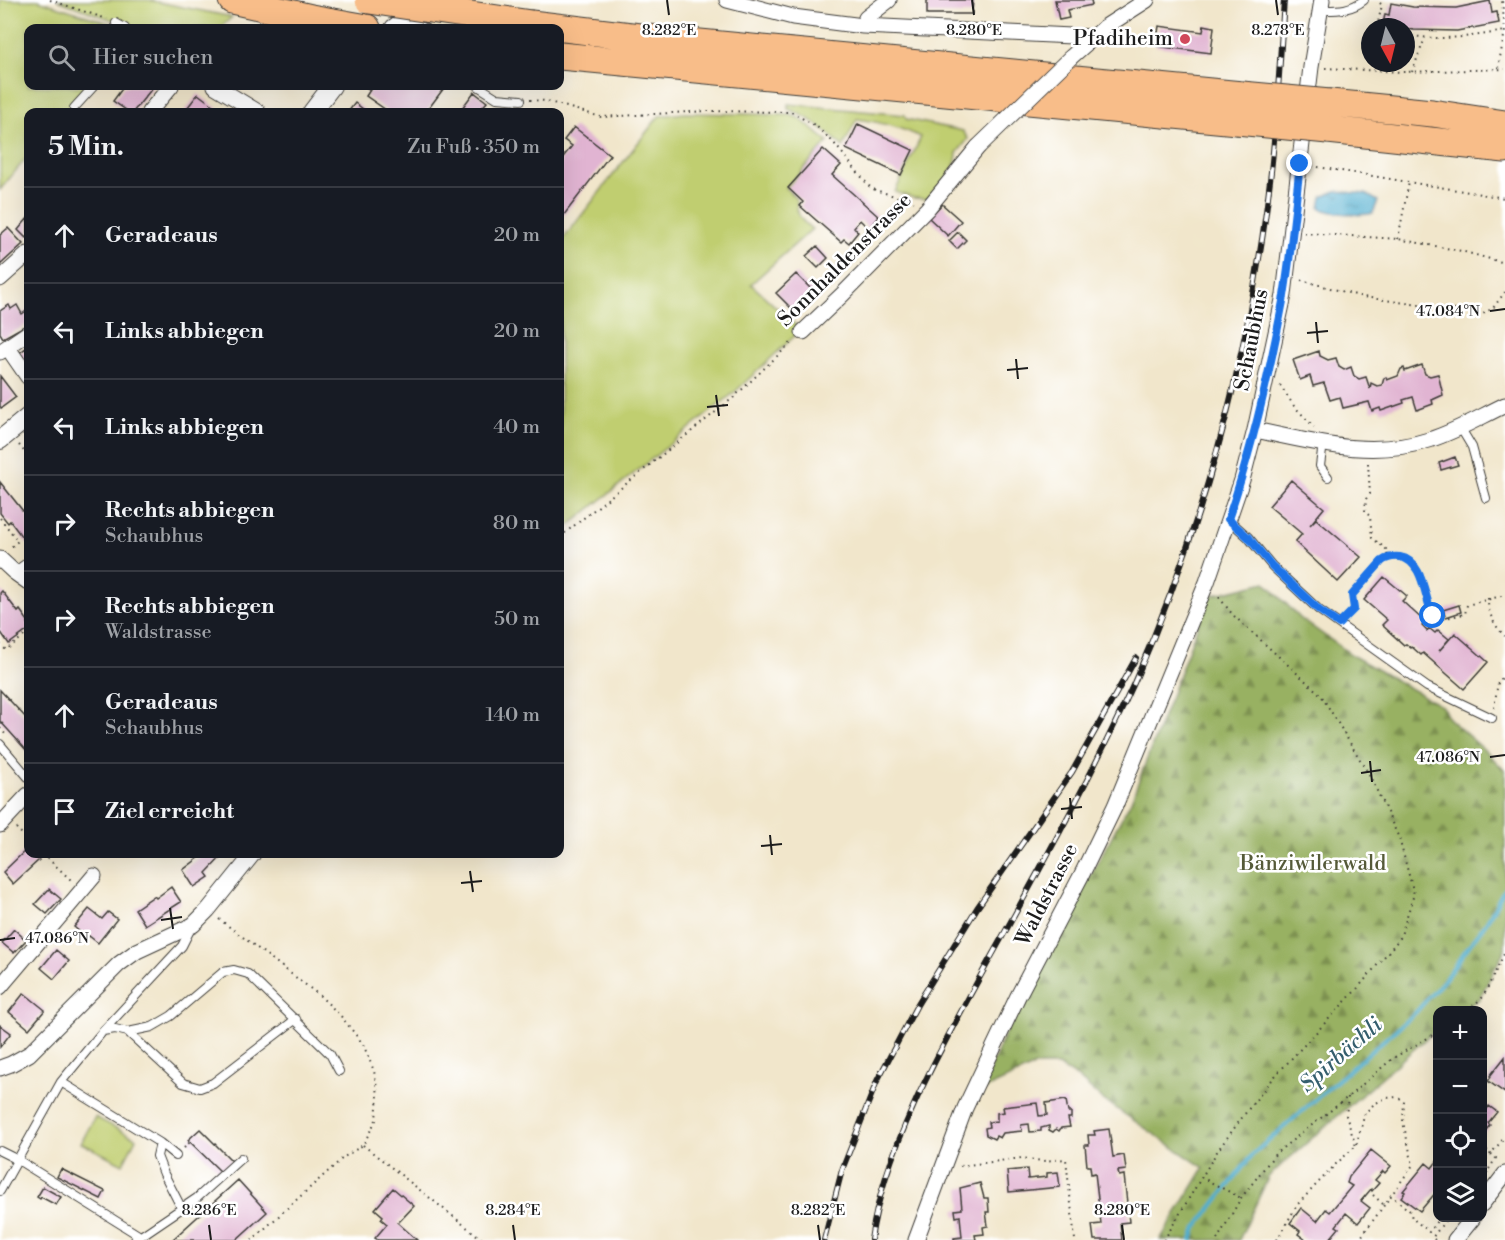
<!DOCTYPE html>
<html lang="de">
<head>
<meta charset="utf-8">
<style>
  body { margin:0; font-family:"Libre Bodoni",serif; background:#20242c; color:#f1f3f6 }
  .controls { position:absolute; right:18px; bottom:18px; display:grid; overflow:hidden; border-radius:12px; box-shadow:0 6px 24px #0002 }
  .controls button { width:54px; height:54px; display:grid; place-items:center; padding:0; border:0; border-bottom:2px solid #363941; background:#171b24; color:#f1f3f6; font:30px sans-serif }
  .compass { position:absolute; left:1361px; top:18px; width:54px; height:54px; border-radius:50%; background:#171b24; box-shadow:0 6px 24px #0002; rotate:173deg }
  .stop { position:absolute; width:18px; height:18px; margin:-14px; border:4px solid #1a73e8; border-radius:50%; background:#fff }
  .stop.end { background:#1a73e8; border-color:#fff; box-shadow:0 2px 6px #0008 }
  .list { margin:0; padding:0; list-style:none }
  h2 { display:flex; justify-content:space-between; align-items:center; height:78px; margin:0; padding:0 24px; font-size:26px }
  h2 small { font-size:20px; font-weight:400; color:#9ea1a6 }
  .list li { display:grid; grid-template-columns:39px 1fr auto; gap:18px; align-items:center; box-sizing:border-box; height:96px; padding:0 24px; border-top:2px solid #363941 }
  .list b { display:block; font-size:22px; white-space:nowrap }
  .list p { margin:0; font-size:20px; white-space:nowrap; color:#9ea1a6 }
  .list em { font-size:20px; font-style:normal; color:#9ea1a6 }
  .icon { flex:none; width:33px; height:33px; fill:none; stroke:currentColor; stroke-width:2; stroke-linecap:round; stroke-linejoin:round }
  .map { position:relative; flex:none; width:1505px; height:1240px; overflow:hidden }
  .search { position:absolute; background:#171b24; box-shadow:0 6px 24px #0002; left:24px; top:24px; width:540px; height:66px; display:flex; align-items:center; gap:15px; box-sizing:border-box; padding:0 21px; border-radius:12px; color:#9ea1a6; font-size:22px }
  .panel { position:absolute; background:#171b24; box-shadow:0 6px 24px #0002; left:24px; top:108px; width:540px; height:750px; border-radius:12px }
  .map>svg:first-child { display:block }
  .green { fill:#c0ce70; stroke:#6e7546; stroke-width:1.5 }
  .forest { fill:url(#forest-firs); stroke:#5a663f; stroke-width:1.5 }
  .water { fill:url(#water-ripples); stroke:#366576; stroke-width:1.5 }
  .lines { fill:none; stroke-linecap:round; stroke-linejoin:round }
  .stream { stroke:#51aecf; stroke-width:4 }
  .building { fill:#e1b4d2 }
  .service-casing { stroke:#3c3a36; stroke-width:10 }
  .minor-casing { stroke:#3c3a36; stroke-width:17 }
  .tertiary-casing { stroke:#3c3a36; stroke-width:20 }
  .motorway-casing { stroke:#3c3a36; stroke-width:29 }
  .path { stroke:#3c3a36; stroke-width:2; stroke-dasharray:1.5 4.5; stroke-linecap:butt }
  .service { stroke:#fff; stroke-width:8 }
  .minor { stroke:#fff; stroke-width:15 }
  .tertiary { stroke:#fff; stroke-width:18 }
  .motorway { stroke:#f8bd89; stroke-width:27 }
  .rail-casing { stroke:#1c1c1c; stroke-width:6 }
  .rail { stroke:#fff; stroke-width:4; stroke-dasharray:11; stroke-linecap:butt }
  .minor-bridge-casing { stroke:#3c3a36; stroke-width:17; stroke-linecap:butt }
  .motorway-bridge-casing { stroke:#3c3a36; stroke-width:29; stroke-linecap:butt }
  .minor-bridge { stroke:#fff; stroke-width:15 }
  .motorway-bridge { stroke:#f8bd89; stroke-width:27 }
  .route { stroke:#1a73e8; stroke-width:8 }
  .ticks { fill:none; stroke:#1c1c1c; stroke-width:2 }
  .poi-dot { fill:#d1495b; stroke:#fff; stroke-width:2 }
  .labels { text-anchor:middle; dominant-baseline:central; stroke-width:5; stroke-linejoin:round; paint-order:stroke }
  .poi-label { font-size:21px; fill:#1c1c1c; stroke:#fff; text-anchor:end }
  .street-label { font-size:21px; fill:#1c1c1c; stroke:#fff }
  .park-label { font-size:21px; fill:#555a39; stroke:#fff }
  .water-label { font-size:22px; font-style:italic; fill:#345e6d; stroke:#fff }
  .ticks-label { font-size:15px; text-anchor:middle; fill:#1c1c1c; stroke:#fff; stroke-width:5; stroke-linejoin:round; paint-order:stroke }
</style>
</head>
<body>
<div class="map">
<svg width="1505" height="1240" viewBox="0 0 1505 1240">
  <defs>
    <pattern id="forest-firs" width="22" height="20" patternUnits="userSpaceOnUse" patternTransform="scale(1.5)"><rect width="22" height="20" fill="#98b162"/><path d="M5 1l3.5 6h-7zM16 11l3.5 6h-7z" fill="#7b8f50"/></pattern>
    <pattern id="water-ripples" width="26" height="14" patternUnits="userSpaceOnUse" patternTransform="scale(1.5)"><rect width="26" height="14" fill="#51aecf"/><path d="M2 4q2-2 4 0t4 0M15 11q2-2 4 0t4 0" fill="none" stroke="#428da7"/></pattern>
  </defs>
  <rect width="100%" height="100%" fill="#fff"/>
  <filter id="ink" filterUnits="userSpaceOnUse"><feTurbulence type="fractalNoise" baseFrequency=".0167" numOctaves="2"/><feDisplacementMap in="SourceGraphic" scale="12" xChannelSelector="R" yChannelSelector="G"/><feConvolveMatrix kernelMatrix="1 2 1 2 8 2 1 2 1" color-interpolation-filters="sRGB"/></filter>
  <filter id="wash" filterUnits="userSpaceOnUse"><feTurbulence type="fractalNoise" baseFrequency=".008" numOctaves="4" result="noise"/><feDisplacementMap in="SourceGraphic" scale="24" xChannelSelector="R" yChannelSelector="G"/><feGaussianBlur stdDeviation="1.35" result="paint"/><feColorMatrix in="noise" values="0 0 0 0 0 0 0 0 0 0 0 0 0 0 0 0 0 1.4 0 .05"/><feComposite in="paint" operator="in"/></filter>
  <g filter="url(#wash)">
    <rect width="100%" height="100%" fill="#f1e6cb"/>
    <path class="green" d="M0,0h38l77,25 -2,3h-85v58h59l-23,26h-36v44l-28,34z
      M57,0h91l84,17 -12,11h-85z
      M788,104l117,11 1,4 57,12 5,8 -11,14c0,19 -18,33 -30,46l-13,-1 -19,-6 26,-55c-21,-10 -41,-15 -64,-18l-14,28c-16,-16 -33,-30 -55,-38z
      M685,113l105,2 9,3 29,24 -42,46 11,12c-1,14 3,20 15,29l-61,55 50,46 -65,61 -176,142v-290l99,-127z
      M95,1117l41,21 -13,26 -42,-21z"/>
    <path class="forest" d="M1265,582l35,36 55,39 88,50 5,11 40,35 17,18v178l-26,50 -16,11h-25l-1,19 -168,147 -30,64h-79l44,-72 -102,-69 -25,-22 -19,-11h-23l-54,25 26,-62 124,-228 78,-205z"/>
    <path class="water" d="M1335,191l31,3 12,7 -5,12c-12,4 -43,0 -53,-5l2,-11z"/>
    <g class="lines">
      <path class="stream" d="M1192,1240l4,-12 57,-74 163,-142 28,-32 43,-59 18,-33"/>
    </g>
    <g id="blocks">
      <path class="building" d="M927,0h46l-1,14h-45z
        M1055,0h36l1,5 -25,5 2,8 -10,2z
        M1490,1l2,12 5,-1 2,11 -42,8 -43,-1 -8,-1v-2l-23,-2 2,-11 4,1 2,-12 22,4 43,1z
        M1204,25l10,2 -3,26 -55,-7 3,-20 44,6z
        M124,86h30l-21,26h-4l-16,-11z
        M364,86h77l3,2 -18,24h-37l-23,-16 4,-6z
        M474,92l13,10 -9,10h-19z
        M198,94l20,15 -3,3h-31z
        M355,103l12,9h-19z
        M858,124l55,26 -12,25 -55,-26z
        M574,127l36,28 -50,65v-59l12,-15 -8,-6z
        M823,149l18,16 -9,10 47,42 -10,12 -9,-9 -6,7 4,5 -9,11 -5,-4 -3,3 -41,-36 3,-4 -15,-14z
        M942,204l19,17 -13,15 -19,-18z
        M28,218v17l-2,3 -8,-8z
        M8,228l15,16 -23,21v-30z
        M958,232l8,8 -9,9 -8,-8z
        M817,246l11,12 -10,10 -12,-12z
        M796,274l20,20 -20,19 -20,-20z
        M9,305l2,4 6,-4 5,9 6,-4v14l-25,14 -3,-5v-22z
        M26,348l2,4v8l-3,3 -7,-9z
        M1319,351l1,5 8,4 8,-2 3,9 5,3 7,-3 3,9 5,3 7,-2 4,12 1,-6 6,3 5,-1 2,-7 2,-1 1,3 11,-4 3,-7 3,-1 1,3 17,-6 3,9 5,2 8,-2 5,21 -11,5 1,4 -16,6 -4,-13 -10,3 1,3 -23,8 -1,-3 -8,3 -3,-9 -26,6 -3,-11 -10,3 -6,-17 -11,3 -3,-10 -10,4 -7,-20z
        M0,376l16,21 -15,11 -1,-2z
        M1455,457l3,8 -17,5 -2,-7z
        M1291,480l33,28 -14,17 6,-6 45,38 -23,25 -43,-40 7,-8 -33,-28z
        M0,482l23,29 1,-1 4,6v29l-18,-24 -2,2 -8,-10z
        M1384,577l23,19 -5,5 23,21 -3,4 5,5 2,-3 6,5 3,-3 11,9 -10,12 16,-18 33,29 -24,27 -41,-36 -2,2 -9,-8 -1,1 -5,-4 -2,1 -22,-20 5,-5 -23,-20z
        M2,591l16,21 2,-2 8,11v9l-19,14 -9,-13v-38z
        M1459,605l2,7 -15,5 -3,-7z
        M0,690l28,30v32l-28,-31z
        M28,848v6h4l7,6 -26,24 -10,-12z
        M204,854h20l-18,19 3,4 -15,10 -11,-17z
        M171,887l10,15 -36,23 -10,-16 19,-13 2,2z
        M49,889l12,10 -14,15 -12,-10z
        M89,909l13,10 6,-7 9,7 -19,24 -9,-7 -2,2 -13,-11z
        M14,929l12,11 -12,13 -12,-10z
        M56,950l13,11 -15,18 -13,-11z
        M24,993l21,17 -16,19 -20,-17z
        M0,1025l11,8 -11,14z
        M1505,1057v36l-17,-12 3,-4 -1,-1z
        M1066,1100l2,12h3v6h-3l2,9 -9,1 -2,3 -3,-2 -3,3 -4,-2v-4l-8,2v3l-11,1 -1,-8 -8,1 1,6 -19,2 -3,5 -4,-2 -2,3 -8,-4 -1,-7 4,-1 -1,-5 9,-1v-8l7,-1 -1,-5 34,-4 2,13 8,-1 -1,-12z
        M1482,1105l5,4 2,-3 8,6 -9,11 2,2 -8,10z
        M200,1129l32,32 -11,11 -33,-32z
        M1109,1129l4,28 11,-2 2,15 -8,1 1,5 5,-1 5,47 -9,1 2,17h-28l-2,-15 9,-1 -6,-51 -4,1 -1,-8h-3l-2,-21h4l-1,-10h7l-1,-4z
        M1371,1150l20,16 -6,7 -2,-2 -8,9 4,3 -7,8 -1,-2 -10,12 9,7 -12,15 -12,-10 -10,13 3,2 -10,12h-23l-8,-6 2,-3 -10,-8 11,-15 16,13 9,-12 4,3 22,-26 -5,-3 2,-6z
        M1438,1160v30l-18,21 -19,-14 4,-5 -2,-1 23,-28 6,5z
        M61,1169l44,22 -4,8 -44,-22z
        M1027,1169l1,10 19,-2v-4l11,-1 2,15 -51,5 -2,-21z
        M238,1180l29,32 -31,28h-64z
        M980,1183l4,15h4l1,14h-3l2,14 -5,1 1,7 -9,1 1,5h-22v-2l8,-1 -2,-21 -4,1 -1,-7 7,-1 -2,-21z
        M43,1187l18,10 -5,8 -15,-8 -1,2 -3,-2z
        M393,1188l21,18 -16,17 19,17h-39l-3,-2 12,-14 -6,-5 2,-3 -8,-7z"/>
    </g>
  </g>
  <g filter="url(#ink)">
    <use href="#blocks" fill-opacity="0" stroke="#3c3a36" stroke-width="1.5"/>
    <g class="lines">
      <g class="service-casing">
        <path id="service" d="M1320,10c17,0 30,1 44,-10
          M403,20l22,8
          M116,23l9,5
          M478,86l19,12 24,2
          M74,108l20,-22
          M1460,427l12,20 14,51
          M1323,443l-3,23 8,11
          M1228,519l20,18 24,29 47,44 108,77 65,31
          M14,572l14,-10
          M0,744l28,33
          M103,1031l79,-85 9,-18
          M128,1032l55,51 17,5 13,-5 83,-64
          M61,1082l99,61 -3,13 7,18 18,35
          M160,1143l16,13
          M0,1151l18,9 122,76
          M0,1191l61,-109 42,-51 12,-2 13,3 24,-5 19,-11 52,-44 11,-2 14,4 82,80 9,17
          M135,1240l62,-42 44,-40"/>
      </g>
      <g class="minor-casing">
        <path id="minor" d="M727,0l66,17 70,9 230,11
          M863,26l3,-8 23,-18
          M1070,58l35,-31 42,-27
          M215,86l43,26
          M149,112l22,-26
          M0,279l28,-25
          M803,332l40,-38 84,-85 51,-62
          M8,348l20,29
          M0,352l28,-19
          M1255,430c59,12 115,29 174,10 26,-8 51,-23 76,-35
          M0,559l14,13 14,10
          M0,825l28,-30
          M0,987l94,-111
          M0,1068l11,-4 18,-10 90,-90 18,-13 56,-26 15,-15 45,-56
          M1482,1204l23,-30
          M916,1240l49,-132 53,-112 63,-120 34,-70 92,-224 35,-102 13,-50 29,-135 27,-228 11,-67
          M1455,1240l18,-22"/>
      </g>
      <g class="tertiary-casing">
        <path id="tertiary" d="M394,28c12,-6 13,-20 2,-28
          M312,112l20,-26
          M0,440l28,-23"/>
      </g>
      <g class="motorway-casing">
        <path id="motorway" d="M232,0l79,18 56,10
          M531,24l117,14 594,57
          M560,56l677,65
          M1330,103l102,10 73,11
          M1328,130l177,19"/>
      </g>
      <path class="path" d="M50,0l57,19
        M1377,27l5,-22 -5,-5
        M1406,35c35,6 64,2 99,-4
        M1325,68l77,4 103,-3
        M1498,68l7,-37 -3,-31
        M1412,72l13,-34
        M530,100l16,1 55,16 106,-6 84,1 25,14 17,16 36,44 6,4 39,12
        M1312,166l193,32
        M1304,233l94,6 63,12 44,12
        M1398,239l11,-57
        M1301,280l62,17 120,17 10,-6 12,-16
        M1280,385l14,21 20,21
        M19,445l9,11
        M1368,463l2,31 -4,5 -1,13 5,4 2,22 14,11 2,8
        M0,518l18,23 -9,8
        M560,537l173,-139 59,-56
        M1488,598c-1,14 7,29 17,38
        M1346,618l9,-9 -3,-14 36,-38 20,3c20,19 12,42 28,60l29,-6 2,-9 38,-10
        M0,644l6,6 22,-17
        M28,649l-4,4 4,5
        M1494,708l4,-26 7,-7
        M0,728l6,7
        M16,828l12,12
        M43,854l28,26
        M219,919l100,76 21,20 23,29 11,27 4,23 -2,26 -13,25 -19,12 -92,83
        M1468,1010l15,-13 22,-45
        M1348,1097l-2,19 10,30
        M363,1145l120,95
        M1482,1146l14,12 -9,14 1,1
        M184,1148l6,-6
        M1482,1164l23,-27
        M960,1166l62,-8 20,3 24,-2 9,81
        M1201,1177l40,21
        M1373,1195l12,11
        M1390,1195l20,16 2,7 17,14 10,-14
        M1164,1240l54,-90 32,-43 26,-32 81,-86 43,-51 14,-44 -15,-56 -29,-62 -49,-81 -88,-80 -15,-19
        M1217,1240l24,-42 35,-45 72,-56 45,-39 45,-26
        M1277,1240l20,-35 39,-41 20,-18 9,-33 9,-9 12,-6 12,-1 6,4 -1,21 10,43 -54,75
        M1435,1240l-3,-2 15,-20"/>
      <use href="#service" class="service"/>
      <use href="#minor" class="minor"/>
      <use href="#tertiary" class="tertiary"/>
      <use href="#motorway" class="motorway"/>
      <g class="rail-casing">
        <path id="rail" d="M824,1240l18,-70 35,-89 40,-76 60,-97 95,-136 64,-114
          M871,1240c13,-92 71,-194 115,-274 52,-93 104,-186 148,-283 66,-149 110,-310 132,-471 10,-71 13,-141 18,-212"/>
      </g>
      <use href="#rail" class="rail"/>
      <g class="minor-bridge-casing">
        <path id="minor-bridge" d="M978,147l92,-89"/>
      </g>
      <g class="motorway-bridge-casing">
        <path id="motorway-bridge" d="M369,0l162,24
          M1242,95l88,8
          M1237,121l91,9"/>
      </g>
      <use href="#minor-bridge" class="minor-bridge"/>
      <use href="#motorway-bridge" class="motorway-bridge"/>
    </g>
  </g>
  <g class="lines" filter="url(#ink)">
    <path class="route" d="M1300,164c-5,44 -9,89 -16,132 -14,75 -31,151 -56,223l20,18 24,29 47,44 20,14 15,-15 -2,-14 30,-34c6,-4 11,-5 18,-4 24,4 24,41 33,59"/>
  </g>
  <path class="ticks" d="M667,0l2,15M972,0l2,15M1276,0l2,15M1490,311l15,-2M1316,322l2,21M1307,333l21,-2M1016,359l2,20M1007,370l21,-2M716,395l3,21M707,407l21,-2M1490,757l15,-2M1370,761l2,21M1361,773l20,-3M1070,798l2,21M1061,809l21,-2M770,835l2,20M761,846l21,-2M470,871l3,21M461,883l21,-2M170,908l3,21M161,920l21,-3M0,940l15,-2M209,1225l2,15M513,1225l2,15M818,1225l2,15M1122,1225l2,15"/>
  <circle class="poi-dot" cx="1185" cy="39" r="6"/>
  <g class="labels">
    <g class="poi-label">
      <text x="1173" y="39">Pfadiheim</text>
    </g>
    <g class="street-label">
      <text transform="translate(845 260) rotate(-45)">Sonnhaldenstrasse</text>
      <text transform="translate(1252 340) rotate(-79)">Schaubhus</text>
      <text transform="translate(1047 895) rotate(-63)">Waldstrasse</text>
    </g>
    <g class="park-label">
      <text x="1313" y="864">Bänziwilerwald</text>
    </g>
    <g class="water-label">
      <text transform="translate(1341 1055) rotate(-41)">Spirbächli</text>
    </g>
  </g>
  <g class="ticks-label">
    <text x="669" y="35">8.282°E</text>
    <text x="974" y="35">8.280°E</text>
    <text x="1278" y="35">8.278°E</text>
    <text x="1448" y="316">47.084°N</text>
    <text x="1448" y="762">47.086°N</text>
    <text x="57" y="943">47.086°N</text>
    <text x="209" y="1215">8.286°E</text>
    <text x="513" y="1215">8.284°E</text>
    <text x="818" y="1215">8.282°E</text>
    <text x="1122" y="1215">8.280°E</text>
  </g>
</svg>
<div class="controls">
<button>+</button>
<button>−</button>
<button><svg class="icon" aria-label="locate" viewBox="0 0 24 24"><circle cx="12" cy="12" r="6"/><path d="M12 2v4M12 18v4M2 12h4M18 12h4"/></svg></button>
<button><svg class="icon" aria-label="layers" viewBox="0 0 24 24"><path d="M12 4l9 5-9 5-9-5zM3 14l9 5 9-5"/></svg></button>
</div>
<svg class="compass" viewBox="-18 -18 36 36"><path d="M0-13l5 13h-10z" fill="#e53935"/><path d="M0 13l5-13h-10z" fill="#9ea1a6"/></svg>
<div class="stop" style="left:1433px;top:616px"></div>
<div class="stop end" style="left:1300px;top:164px"></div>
<div class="search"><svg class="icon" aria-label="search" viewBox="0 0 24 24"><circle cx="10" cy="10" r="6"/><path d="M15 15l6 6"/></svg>Hier suchen</div>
<section class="panel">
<h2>5 Min.<small>Zu Fuß · 350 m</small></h2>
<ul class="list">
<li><svg class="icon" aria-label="ahead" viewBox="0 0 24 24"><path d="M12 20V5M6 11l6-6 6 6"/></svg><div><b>Geradeaus</b></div><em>20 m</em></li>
<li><svg class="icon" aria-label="left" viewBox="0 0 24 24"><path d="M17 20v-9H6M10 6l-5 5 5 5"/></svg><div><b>Links abbiegen</b></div><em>20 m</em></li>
<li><svg class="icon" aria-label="left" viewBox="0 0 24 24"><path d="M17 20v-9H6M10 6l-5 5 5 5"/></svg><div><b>Links abbiegen</b></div><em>40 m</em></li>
<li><svg class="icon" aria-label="right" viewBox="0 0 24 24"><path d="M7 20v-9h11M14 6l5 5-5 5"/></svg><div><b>Rechts abbiegen</b><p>Schaubhus</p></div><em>80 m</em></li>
<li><svg class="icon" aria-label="right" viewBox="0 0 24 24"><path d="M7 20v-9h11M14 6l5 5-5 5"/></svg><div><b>Rechts abbiegen</b><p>Waldstrasse</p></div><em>50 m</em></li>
<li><svg class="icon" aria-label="ahead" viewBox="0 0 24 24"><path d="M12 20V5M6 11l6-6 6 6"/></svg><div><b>Geradeaus</b><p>Schaubhus</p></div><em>140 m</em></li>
<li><svg class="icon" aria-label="arrive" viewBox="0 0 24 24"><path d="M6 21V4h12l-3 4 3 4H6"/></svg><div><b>Ziel erreicht</b></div></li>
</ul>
</section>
</div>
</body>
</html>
